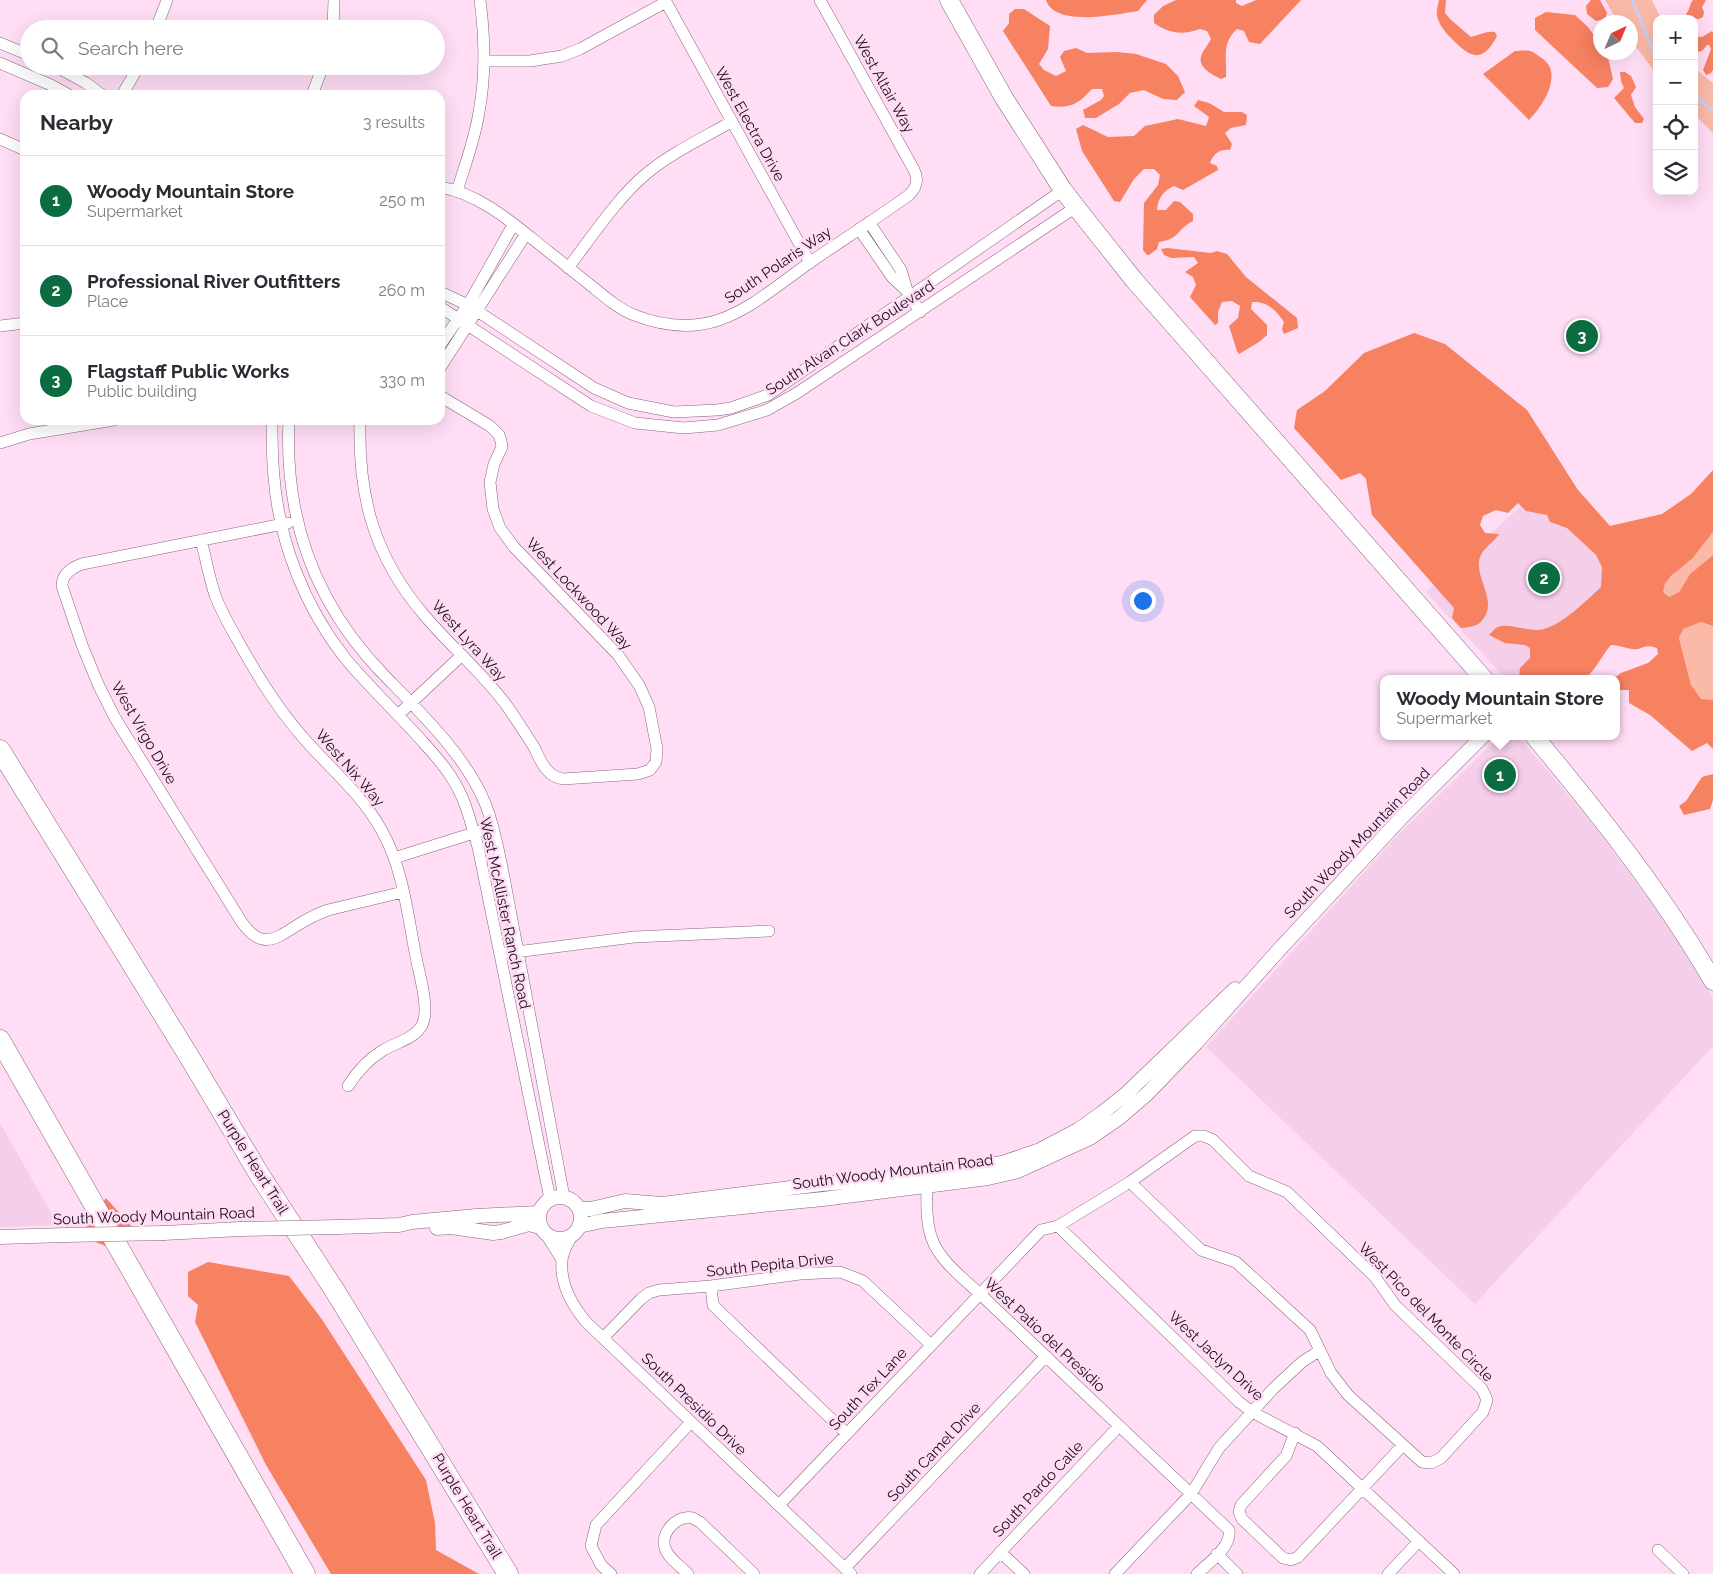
<!DOCTYPE html>
<html lang="en">
<head>
<meta charset="utf-8">
<style>
  body { margin:0; font-family:Raleway,sans-serif; background:#f7f7f7; color:#2b2b33 }
  .controls { position:absolute; right:15px; top:15px; display:grid; overflow:hidden; border-radius:10px; box-shadow:0 5px 20px #0002 }
  .controls button { width:45px; height:45px; display:grid; place-items:center; padding:0; border:0; border-bottom:1px solid #e1e1e2; background:#fff; color:#2b2b33; font:25px sans-serif }
  .compass { position:absolute; left:1593px; top:15px; width:45px; height:45px; border-radius:50%; background:#fff; box-shadow:0 5px 20px #0002; rotate:44deg }
  .you { position:absolute; left:1142px; top:600px; width:18px; height:18px; margin:-12px; border:4px solid #fff; border-radius:50%; background:#1a73e8; box-shadow:0 0 0 8px #1a73e833 }
  .badge { display:grid; place-items:center; width:32px; height:32px; border-radius:50%; background:#0b6c41; color:#fff; font-size:16px; font-weight:700 }
  .pin { position:absolute; translate:-50% -50%; border:2px solid #fff; box-shadow:0 1px 5px #0006 }
  .popup { position:absolute; left:1380px; top:675px; width:240px; height:65px; box-sizing:border-box; display:grid; place-content:center; border-radius:10px; background:#fff; filter:drop-shadow(0 1px 4px #0005); font-size:16px; white-space:nowrap; color:#7c7c81 }
  .popup b { font-size:19px; color:#2b2b33 }
  .popup::after { content:''; position:absolute; left:50%; top:100%; margin-left:-10px; border:10px solid transparent; border-top-color:#fff }
  .list { margin:0; padding:0; list-style:none }
  h2 { display:flex; justify-content:space-between; align-items:center; height:65px; margin:0; padding:0 20px; font-size:21px }
  h2 small { font-size:16px; font-weight:400; color:#7c7c81 }
  .list li { display:grid; grid-template-columns:32px 1fr auto; gap:15px; align-items:center; box-sizing:border-box; height:90px; padding:0 20px; border-top:1px solid #e1e1e2 }
  .list b { display:block; font-size:19px; white-space:nowrap }
  .list p { margin:0; font-size:16px; white-space:nowrap; color:#7c7c81 }
  .list em { font-size:16px; font-style:normal; color:#7c7c81 }
  .icon { flex:none; width:28px; height:28px; fill:none; stroke:currentColor; stroke-width:2; stroke-linecap:round; stroke-linejoin:round }
  .map { position:relative; flex:none; width:1713px; height:1574px; overflow:hidden }
  .search { position:absolute; background:#fff; box-shadow:0 5px 20px #0002; left:20px; top:20px; width:425px; height:55px; display:flex; align-items:center; gap:12px; box-sizing:border-box; padding:0 18px; border-radius:28px; color:#7c7c81; font-size:19px }
  .panel { position:absolute; background:#fff; box-shadow:0 5px 20px #0002; left:20px; top:90px; width:425px; height:335px; border-radius:15px }
  .map>svg:first-child { display:block }
  .built { fill:#f5ceea }
  .green { fill:#fabaa7 }
  .forest { fill:#f78261 }
  .lines { fill:none; stroke-linecap:round; stroke-linejoin:round }
  .stream { stroke:#c7cff9; stroke-width:3 }
  .minor-casing { stroke:#89647f; stroke-width:12 }
  .tertiary-casing { stroke:#89647f; stroke-width:15 }
  .primary-casing { stroke:#89647f; stroke-width:19 }
  .motorway-casing { stroke:#89647f; stroke-width:21 }
  .minor { stroke:#fff; stroke-width:11 }
  .tertiary { stroke:#fff; stroke-width:14 }
  .primary { stroke:#fff; stroke-width:18 }
  .motorway { stroke:#fff; stroke-width:20 }
  .tertiary-bridge-casing { stroke:#89647f; stroke-width:15; stroke-linecap:butt }
  .tertiary-bridge { stroke:#fff; stroke-width:14 }
  .labels { text-anchor:middle; dominant-baseline:central; stroke-width:5; stroke-linejoin:round; paint-order:stroke }
  .street-label { font-size:15px; fill:#1a0c17; stroke:#ffddf5 }
</style>
</head>
<body>
<div class="map">
<svg width="1713" height="1574" viewBox="0 0 1713 1574">
  <rect width="100%" height="100%" fill="#ffddf5"/>
  <path class="built" d="M1541,488l87,96 -103,95h-19l-80,-87z
    M1503,736l13,1 8,6 66,78 67,89 42,64 14,25v47l-238,258 -269,-257 190,-210 102,-99z
    M0,1123l58,102 -58,2z"/>
  <path class="green" d="M1605,0h47l9,19h-4v56l-26,-35 -1,-18h-12z
    M1694,68l19,15v50l-19,-19z
    M1713,532v23l-23,19 -11,18 -10,5 -6,-5c4,-18 19,-23 31,-35 7,-7 12,-17 19,-25z
    M1701,622l12,4v74h-12l-10,-15 -12,-48 4,-8z"/>
  <path class="forest" d="M1046,0h101l-9,11c-21,3 -83,17 -92,-11z
    M1176,0h60v3l6,3 14,-6h45l-41,44 -11,-2 -5,-11 -7,-2c-16,15 -10,28 -11,48l-5,2c-8,-4 -23,-11 -20,-22 1,-6 8,-13 10,-18l-4,-8 -7,-2c-17,6 -31,5 -46,-6v-8l9,-9z
    M1439,0h7l-1,13 5,6 21,18c9,-2 15,-6 24,-5l2,4c-14,27 -26,23 -45,3 -6,-6 -13,-14 -15,-23 -1,-5 1,-11 2,-16z
    M1591,0h9l7,13 -2,6 -9,2 -9,-7 -1,-8z
    M1693,0h13l-4,7 2,5 -1,5 -4,2 -11,-1 -2,-4c4,-4 3,-9 7,-14z
    M1015,9h9l26,17 -2,23 -9,15 5,6 12,6 10,-5 -6,-14 4,-6 12,-3 11,5 30,-1 19,2 30,10 12,12 7,16 -8,8 -14,-1 -19,-9 -14,3 -11,11 -23,14h-11l-2,-8 18,-10 3,-4 -2,-7h-10c-13,14 -21,20 -41,17l-48,-75 6,-8v-9z
    M1546,12l29,3 13,12 12,16v9l7,1 6,26 -5,8 -11,1 -62,-58v-12z
    M1712,31l1,2v37l-2,3 -5,2 -3,-5 8,-21 -2,-4h-2l-5,6 -5,1 -3,-4v-12l8,1z
    M1515,51c4,0 11,-1 15,0 4,1 7,4 10,6 25,14 4,48 -11,63l-46,-46z
    M1620,72h5l6,4 5,11 -5,8 4,12 9,12 -2,4h-7l-21,-25 10,-10 -3,-7z
    M1198,100l11,3 15,9h18l5,3 -1,10 -15,3 -6,5 7,11 -2,6c-10,-1 -16,3 -20,13l7,3 1,4 -35,20 -9,-4c-11,5 -16,12 -17,24h9l8,-9 6,1 13,12v7c-16,8 -13,18 -34,21l-2,7 -8,6h-2l-4,-5 1,-47 14,-18 2,-10 -6,-6h-10l-10,10 -14,23 -6,-1 -32,-50 -6,-22 7,-4 25,12 26,-1 11,-10 33,-7 28,7 3,-9 -15,-11z
    M1167,248l44,5 6,-2 10,3 19,23 51,41 1,10 -14,6 -2,-5 2,-7c-8,-12 -17,-21 -32,-20l-1,7 16,16v10l-8,7 -20,12 -2,-3 -8,-25 9,-8 2,-12 -8,-5 -10,1 -4,10v11l-3,2 -25,-28 6,-12 -3,-8 -8,-5 13,-9 -4,-6 -23,1 -7,-3 -3,-6z
    M1414,333l31,11 82,66 51,80 32,36 52,-12 29,-20 22,-24v62l-20,26 -22,18 -6,8 -2,8 6,5 10,-5 11,-18 23,-19v71l-12,-4 -18,7 -4,9 12,47 10,14 12,1v49l-6,-6 -15,8 -42,-36 -21,-12v-13h-10l-3,-3v-8h-3l8,-6 27,-10 10,-9 -1,-6c-15,-5 -14,3 -25,1 -7,-1 -13,-4 -21,-4 -9,10 -17,28 -27,34h-63l-2,-2 1,-9 10,-10v-10l-5,-3 -20,-2 -16,-8c3,-3 6,-7 9,-8 10,-5 32,6 46,2 19,-5 42,-28 57,-42l1,-20 -6,-12 -29,-27 -17,-6 -3,-7 -21,-4 -8,-8 -10,10 -12,-3 -13,6 -3,9 5,8 14,1c-6,10 -19,15 -20,28 -2,18 17,38 5,56 -6,9 -13,9 -23,10l-9,-10 2,-10 -82,-93 -6,-36 -6,-6 -19,7 -47,-52 3,-18 28,-19 39,-38z
    M1713,774v26l-3,9 -26,6 -5,-9 7,-5 16,-24z
    M106,1198l26,29 -16,23 -36,-14z
    M208,1262l81,14 32,42 105,162 9,43 1,27 43,24h-148l-65,-109 -71,-143 3,-17 -10,-9v-24z"/>
  <g class="lines">
    <path class="stream" d="M1632,0l25,60
      M1694,95l19,16"/>
    <g class="minor-casing">
      <path id="minor" d="M665,0l145,263
        M156,29l11,-29
        M333,29l1,-29
        M0,43l29,12
        M485,61h45l32,-5 18,-7 86,-47
        M0,63l51,22 18,10
        M55,66l31,17 16,12
        M122,95l17,-29
        M312,95l11,-29
        M0,139l25,11
        M440,187c42,7 77,40 109,65 15,12 30,24 45,36 12,10 25,21 40,27 80,31 118,-12 178,-54 32,-22 65,-43 97,-66 8,-8 10,-15 5,-25l-94,-170
        M457,191c8,-26 18,-52 22,-79 7,-37 6,-74 1,-112
        M869,222l32,48 6,20
        M859,229l33,48 16,15 12,20
        M568,268c23,-30 50,-71 78,-94 25,-21 57,-36 85,-52
        M440,292l28,13 126,83 34,15 46,9 43,-2 14,-2 37,-13 295,-205
        M440,307l151,99 44,17 49,5 34,-3 49,-15 30,-17 279,-186
        M0,326l25,-3
        M440,345l28,-40 45,-80
        M440,368l86,-134
        M272,420c0,19 0,38 2,57 5,65 31,130 71,181 24,29 52,55 77,83 11,12 23,25 31,39 13,20 18,44 25,67l72,352
        M289,420c-5,99 26,184 95,255 35,36 82,81 101,128 9,22 13,46 18,69l61,325
        M360,420c-2,77 14,137 65,196 26,31 58,57 82,90 9,13 18,27 27,41 4,8 7,17 13,23 4,5 10,8 16,9l75,-5 12,-4 6,-8 1,-13 -8,-42 -10,-22 -21,-30 -104,-108 -14,-19 -7,-19 -3,-27 4,-18 8,-17 -1,-6 -2,-6 -9,-9 -50,-30
        M0,443l29,-9 85,-14
        M288,523l-206,41c-11,4 -20,10 -20,22l20,59 16,39 17,34 126,203c19,28 32,20 55,5 11,-7 21,-12 32,-16l75,-18
        M201,540c5,19 8,37 14,55 6,16 14,30 22,44 20,37 42,72 70,103 26,29 56,54 75,89 22,39 26,88 35,131 3,15 13,49 5,63 -7,14 -28,18 -40,26 -15,9 -25,21 -34,35
        M398,715l64,-60
        M394,858l99,-31
        M500,954l134,-17 135,-6
        M927,1178c0,19 -2,43 5,61 7,21 32,40 48,55l249,236c3,17 -21,33 -32,44
        M1058,1226l181,176 13,10 65,34 137,128
        M546,1234l16,26
        M572,1235c-3,7 -10,17 -10,26 -2,22 10,44 24,61l265,252
        M711,1286l2,19 8,8 126,121
        M603,1338l38,-39 8,-6 10,-3 52,-4 89,-12 40,-2 23,9 68,64
        M1295,1433l-9,23 -45,49 -2,7 3,7 41,39 8,2 7,-3 105,-112
        M779,1505l262,-275 17,-4 72,-44 65,-46h9l9,4 36,36 38,16 88,85 20,28 87,84 5,11 -4,12 -42,46 -10,5 -9,-1 -74,-67 -17,-22 -21,-43 -74,-68 -35,-12 -71,-68
        M1658,1550l25,24
        M1000,1552l24,22
        M1217,1554l20,20
        M845,1568l201,-212
        M611,1574l-10,-9 -10,-19 5,-21 95,-103
        M688,1574c-8,-8 -20,-16 -23,-26 -5,-15 12,-34 28,-30 2,1 4,3 7,4l54,52
        M980,1574l139,-148
        M1115,1574l76,-80 28,-46 54,-59 29,-27 17,-11
        M1388,1574l31,-33"/>
    </g>
    <g class="tertiary-casing">
      <path id="tertiary" d="M539 1218a21 21 0 1 1 42 0a21 21 0 1 1-42 0Z
        M580,1209h11l34,-8 37,3 160,-20 105,-9 75,-12 38,-13 38,-20 24,-17 24,-19 109,-105
        M579,1226l23,-5 221,-22 165,-21 30,-7 72,-33 29,-20 28,-24 49,-51 81,-91 126,-136 80,-80
        M338,1227l61,-2 13,-3 64,-6 63,-3
        M437,1228l14,-1 42,6 8,-1 28,-8 11,3
        M164,1233l76,-4
        M0,1237l66,-2"/>
    </g>
    <g class="primary-casing">
      <path id="primary" d="M949,0l55,98 59,92 13,17 58,73 350,399
        M1534,736c65,78 128,157 179,245"/>
    </g>
    <g class="motorway-casing">
      <path id="motorway" d="M0,750l190,308 69,116 76,117 173,283
        M0,1040l305,534"/>
    </g>
    <use href="#minor" class="minor"/>
    <use href="#tertiary" class="tertiary"/>
    <use href="#primary" class="primary"/>
    <use href="#motorway" class="motorway"/>
    <g class="tertiary-bridge-casing">
      <path id="tertiary-bridge" d="M240,1229l98,-2
        M66,1235l98,-2"/>
    </g>
    <use href="#tertiary-bridge" class="tertiary-bridge"/>
  </g>
  <g class="labels">
    <g class="street-label">
      <text transform="translate(884 84) rotate(61)">West Altair Way</text>
      <text transform="translate(750 124) rotate(61)">West Electra Drive</text>
      <text transform="translate(778 265) rotate(-34)">South Polaris Way</text>
      <text transform="translate(850 338) rotate(-33)">South Alvan Clark Boulevard</text>
      <text transform="translate(579 594) rotate(47)">West Lockwood Way</text>
      <text transform="translate(469 641) rotate(48)">West Lyra Way</text>
      <text transform="translate(144 733) rotate(60)">West Virgo Drive</text>
      <text transform="translate(350 768) rotate(49)">West Nix Way</text>
      <text transform="translate(1357 843) rotate(-46)">South Woody Mountain Road</text>
      <text transform="translate(505 913) rotate(78)">West McAllister Ranch Road</text>
      <text transform="translate(253 1162) rotate(58)">Purple Heart Trail</text>
      <text transform="translate(893 1172) rotate(-7)">South Woody Mountain Road</text>
      <text transform="translate(154 1216) rotate(-2)">South Woody Mountain Road</text>
      <text transform="translate(770 1265) rotate(-6)">South Pepita Drive</text>
      <text transform="translate(1426 1312) rotate(46)">West Pico del Monte Circle</text>
      <text transform="translate(1045 1335) rotate(43)">West Patio del Presidio</text>
      <text transform="translate(1216 1356) rotate(43)">West Jaclyn Drive</text>
      <text transform="translate(868 1389) rotate(-47)">South Tex Lane</text>
      <text transform="translate(694 1404) rotate(44)">South Presidio Drive</text>
      <text transform="translate(934 1452) rotate(-47)">South Camel Drive</text>
      <text transform="translate(1038 1489) rotate(-47)">South Pardo Calle</text>
      <text transform="translate(467 1506) rotate(59)">Purple Heart Trail</text>
    </g>
  </g>
</svg>
<div class="controls">
<button>+</button>
<button>−</button>
<button><svg class="icon" aria-label="locate" viewBox="0 0 24 24"><circle cx="12" cy="12" r="6"/><path d="M12 2v4M12 18v4M2 12h4M18 12h4"/></svg></button>
<button><svg class="icon" aria-label="layers" viewBox="0 0 24 24"><path d="M12 4l9 5-9 5-9-5zM3 14l9 5 9-5"/></svg></button>
</div>
<svg class="compass" viewBox="-18 -18 36 36"><path d="M0-13l5 13h-10z" fill="#e53935"/><path d="M0 13l5-13h-10z" fill="#7c7c81"/></svg>
<div class="you"></div>
<div class="pin badge" style="left:1500px;top:775px">1</div>
<div class="popup"><b>Woody Mountain Store</b>Supermarket</div>
<div class="pin badge" style="left:1544px;top:578px">2</div>
<div class="pin badge" style="left:1582px;top:336px">3</div>
<div class="search"><svg class="icon" aria-label="search" viewBox="0 0 24 24"><circle cx="10" cy="10" r="6"/><path d="M15 15l6 6"/></svg>Search here</div>
<section class="panel">
<h2>Nearby<small>3 results</small></h2>
<ul class="list">
<li><span class="badge">1</span><div><b>Woody Mountain Store</b><p>Supermarket</p></div><em>250 m</em></li>
<li><span class="badge">2</span><div><b>Professional River Outfitters</b><p>Place</p></div><em>260 m</em></li>
<li><span class="badge">3</span><div><b>Flagstaff Public Works</b><p>Public building</p></div><em>330 m</em></li>
</ul>
</section>
</div>
</body>
</html>
